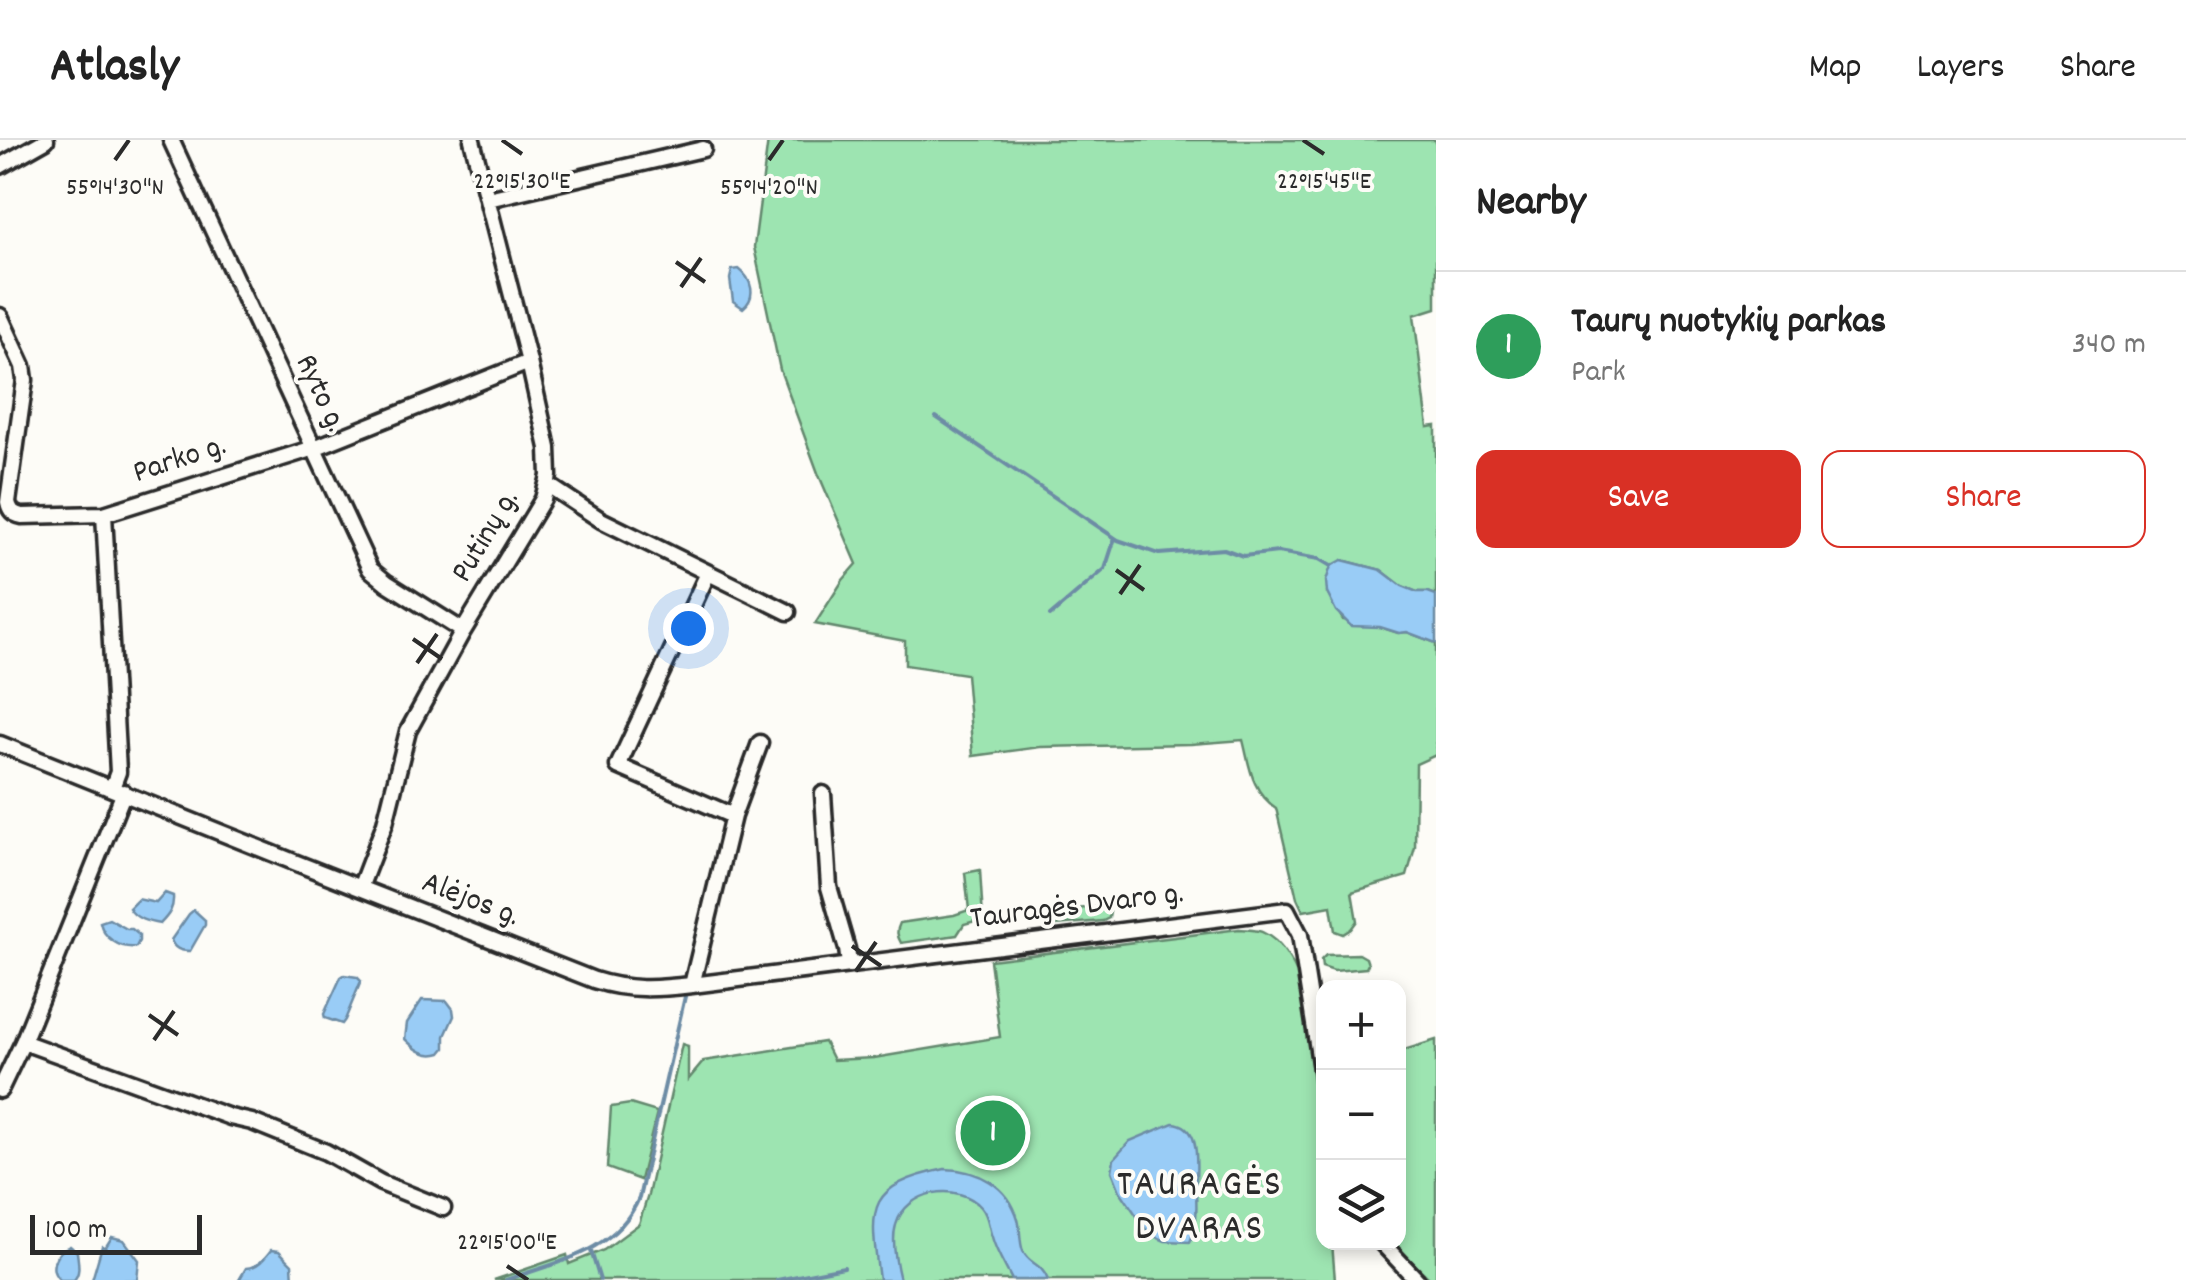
<!DOCTYPE html>
<html lang="en">
<head>
<meta charset="utf-8">
<style>
  body { margin:0; font-family:Dekko,sans-serif; background:#f2f2f2; color:#222 }
  .controls { position:absolute; right:30px; bottom:30px; display:grid; overflow:hidden; border-radius:20px; box-shadow:0 5px 15px #0003 }
  .controls button { width:90px; height:90px; display:grid; place-items:center; padding:0; border:0; border-bottom:2px solid #e0e0e0; background:#fff; color:#222; font:50px sans-serif }
  .scale { position:absolute; left:30px; bottom:25px; width:172px; box-sizing:border-box; padding-left:10px; border:5px solid #2b2b2b; border-top:0; font-size:28px; line-height:35px; white-space:nowrap; color:#2b2b2b; -webkit-text-stroke:8px #fdfcf7; paint-order:stroke }
  .you { position:absolute; left:688px; top:488px; width:35px; height:35px; margin:-25px; border:8px solid #fff; border-radius:50%; background:#1a73e8; box-shadow:0 0 0 15px #1a73e833 }
  .badge { display:grid; place-items:center; width:65px; height:65px; border-radius:50%; background:#d93025; color:#fff; font-size:32px; font-weight:700 }
  .pin { position:absolute; translate:-50% -50%; border:5px solid #fff; box-shadow:0 2px 10px #0006 }
  .list { margin:0; padding:0; list-style:none }
  h2 { display:flex; justify-content:space-between; align-items:center; height:130px; margin:0; padding:0 40px; font-size:42px }
  h2 small { font-size:32px; font-weight:400; color:#767676 }
  .list li { display:grid; grid-template-columns:65px 1fr auto; gap:30px; align-items:center; box-sizing:border-box; height:150px; padding:0 40px; border-top:2px solid #e0e0e0 }
  .list b { display:block; font-size:38px; white-space:nowrap }
  .list p { margin:0; font-size:32px; white-space:nowrap; color:#767676 }
  .list em { font-size:32px; font-style:normal; color:#767676 }
  .actions { display:flex; gap:20px; padding:30px 40px }
  .actions a { flex:1; padding:22px 0; border:2px solid #d93025; border-radius:20px; text-align:center; font-size:35px; color:#d93025 }
  .actions .main { background:#d93025; color:#fff }
  .icon { flex:none; width:55px; height:55px; fill:none; stroke:currentColor; stroke-width:2; stroke-linecap:round; stroke-linejoin:round }
  .map { position:relative; flex:none; width:1436px; height:1140px; overflow:hidden }
  header { display:flex; align-items:center; gap:60px; box-sizing:border-box; height:140px; padding:0 50px; background:#fff; border-bottom:2px solid #e0e0e0 }
  header strong { font-size:48px }
  nav { display:flex; gap:55px; margin-inline-start:auto; font-size:35px }
  main { display:flex }
  aside { flex:1; background:#fff }
  .map>svg:first-child { display:block }
  .green { fill:#9de4b1; stroke:#64886e; stroke-width:2.5 }
  .water { fill:#99ccf6; stroke:#6d8ca5; stroke-width:2.5 }
  .lines { fill:none; stroke-linecap:round; stroke-linejoin:round }
  .stream { stroke:#6d8ca5; stroke-width:4 }
  .minor-casing { stroke:#2b2b2b; stroke-width:21 }
  .minor { stroke:#fdfcf7; stroke-width:14 }
  .ticks { fill:none; stroke:#2b2b2b; stroke-width:4 }
  .labels { text-anchor:middle; dominant-baseline:central; stroke-width:8; stroke-linejoin:round; paint-order:stroke }
  .street-label { font-size:32px; fill:#2b2b2b; stroke:#fdfcf7 }
  .quarter-label { font-size:38px; letter-spacing:2.5px; fill:#2b2b2b; stroke:#fdfcf7 }
  .ticks-label { font-size:25px; text-anchor:middle; fill:#2b2b2b; stroke:#fdfcf7; stroke-width:8; stroke-linejoin:round; paint-order:stroke }
</style>
</head>
<body>
<header>
<strong>Atlasly</strong>
<nav><a>Map</a><a>Layers</a><a>Share</a></nav>
</header>
<main>
<div class="map">
<svg width="1436" height="1140" viewBox="0 0 1436 1140">
  <rect width="100%" height="100%" fill="#fdfcf7"/>
  <filter id="ink" filterUnits="userSpaceOnUse"><feTurbulence type="fractalNoise" baseFrequency=".01" numOctaves="2"/><feDisplacementMap in="SourceGraphic" scale="20" xChannelSelector="R" yChannelSelector="G"/><feConvolveMatrix kernelMatrix="1 2 1 2 8 2 1 2 1" color-interpolation-filters="sRGB"/></filter>
  <g filter="url(#ink)">
    <path class="green" d="M768,0h668v168l-22,7 14,112 8,-1v169l-8,-3h-11l-15,-6 -21,-16 -39,-10 -15,33 16,27 37,7 18,6 9,-1 29,11v112l-20,9 -1,83 -8,29 -55,16 5,29 -6,8 -8,5 -8,-3 -4,-25 -28,5 -6,-13 -21,-90c-25,-17 -26,-41 -33,-68l-52,4 -151,3 -67,9 -7,-82 -61,-9v-24l-90,-17 28,-44 14,-16 -39,-91 -38,-103 -26,-123z
      M980,730l3,49 -19,5 -7,11 -56,8c-4,-7 -5,-12 -1,-20l54,-8 15,-5 -4,-37z
      M1104,767l6,5 -1,6 -6,3 -48,4 -5,-3 -1,-5 6,-7z
      M1239,789c8,1 18,0 25,4 20,10 31,33 38,53l21,182 1,74 8,1 3,37h-841l73,-25 2,9 35,-14 35,-26 9,-29 34,-151 6,2v34l16,-19 120,-19 9,18 41,-2 126,-21 -10,-77z
      M1359,814l7,4 2,6 -2,4 -32,3 -12,-4 -1,-7 5,-5z
      M1436,900v240h-5l-36,-35 3,-3 2,-6 -2,-2v-182z
      M630,964l27,8 -17,68 -33,-12 4,-61z"/>
    <path class="water" d="M739,129c13,10 18,28 4,39l-10,-7 -3,-22 2,-9z
      M1342,420l39,10 21,16 15,6h11l8,3v48l-29,-11 -8,1 -19,-6 -29,-1 -15,-15 -9,-18 -1,-12 5,-15z
      M165,753l8,3c1,12 -4,19 -13,28 -12,-2 -25,-5 -31,-16l9,-9 18,4z
      M194,770l11,10v5l-15,26c-10,0 -16,-2 -19,-11l18,-26z
      M109,779l18,10h5l7,6v6l-3,6c-16,2 -33,-9 -36,-25z
      M344,835l13,2 4,4 -16,39 -3,4 -17,-6 -1,-4 17,-37z
      M422,860l25,1 6,8 1,7 -9,20v12l-4,5c-15,5 -26,-4 -36,-14l2,-16z
      M1173,983c29,2 23,41 23,62 0,20 3,37 -6,57l-25,-1 -16,-7 -29,-43 -8,-20 2,-12 16,-18z
      M945,1029c33,1 63,16 73,50 3,10 1,22 5,32 6,14 18,11 25,29h-36c-7,-14 -16,-28 -20,-43 -4,-10 -3,-21 -11,-30 -23,-26 -75,-17 -85,18 -5,16 0,39 4,55h-21c-9,-72 -15,-94 66,-111z
      M112,1097l12,3 15,20 -2,20h-45l10,-34 3,2z
      M70,1106l7,6c1,10 4,20 -3,28h-14c-13,-11 -5,-28 10,-34z
      M271,1110l8,1 13,13 1,16h-54l7,-12c12,-1 18,-9 25,-18z"/>
    <g class="lines">
      <path class="stream" d="M936,277l182,123 41,14 65,-5 19,7 35,-4 41,7 12,7
        M1050,476l55,-47 10,-31
        M591,1111l9,29
        M506,1140c51,-18 110,-28 133,-82l47,-206
        M777,1140l67,-13"/>
      <g class="minor-casing">
        <path id="minor" d="M171,0l199,429 17,14 76,48
          M0,26l46,-26
          M488,59l215,-50
          M0,176l23,50 2,14 -17,122c2,9 5,12 14,14l82,-2
          M548,345l53,35 187,92
          M708,433l-90,193 115,50
          M0,604l294,118 300,118c34,11 63,9 98,5l595,-75 13,25 24,153
          M112,648l6,-16 -14,-258 210,-66 215,-86
          M823,654l6,93 18,62 2,15
          M360,748l25,-65 23,-92 55,-100 80,-132 6,-23 -1,-28 -19,-86 -57,-222
          M692,845l41,-169 27,-73
          M23,902l207,75 22,5 74,30 55,31 62,25
          M0,950l23,-48 101,-250
          M1381,1102l36,38"/>
      </g>
      <use href="#minor" class="minor"/>
    </g>
  </g>
  <path class="ticks" d="M502,0l20,14M1303,0l21,14M115,20l14,-20M769,20l14,-20M676,122l29,20M681,147l20,-29M1116,430l28,20M1120,454l20,-29M413,499l29,20M417,523l20,-29M852,806l29,20M856,831l20,-29M149,875l29,20M154,900l20,-29M507,1126l21,14"/>
  <g class="labels">
    <g class="street-label">
      <text transform="translate(319 254) rotate(65)">Ryto g.</text>
      <text transform="translate(180 321) rotate(-18)">Parko g.</text>
      <text transform="translate(487 397) rotate(-59)">Putinų g.</text>
      <text transform="translate(470 761) rotate(21)">Alėjos g.</text>
      <text transform="translate(1077 768) rotate(-7)">Tauragės Dvaro g.</text>
    </g>
    <g class="quarter-label">
      <text x="1200" y="1046">TAURAGĖS<tspan x="1200" dy="44">DVARAS</tspan></text>
    </g>
  </g>
  <g class="ticks-label">
    <text x="1324" y="48">22°15'45"E</text>
    <text x="522" y="48">22°15'30"E</text>
    <text x="115" y="54">55°14'30"N</text>
    <text x="769" y="54">55°14'20"N</text>
    <text x="507" y="1109">22°15'00"E</text>
  </g>
</svg>
<div class="controls">
<button>+</button>
<button>−</button>
<button><svg class="icon" aria-label="layers" viewBox="0 0 24 24"><path d="M12 4l9 5-9 5-9-5zM3 14l9 5 9-5"/></svg></button>
</div>
<div class="scale">100 m</div>
<div class="you"></div>
<div class="pin badge" style="left:993px;top:993px;background:#2e9e5b">1</div>
</div>
<aside>
<h2>Nearby<small></small></h2>
<ul class="list">
<li><span class="badge" style="background:#2e9e5b">1</span><div><b>Taurų nuotykių parkas</b><p>Park</p></div><em>340 m</em></li>
</ul>
<div class="actions"><a class="main">Save</a><a>Share</a></div>
</aside>
</main>
</body>
</html>
